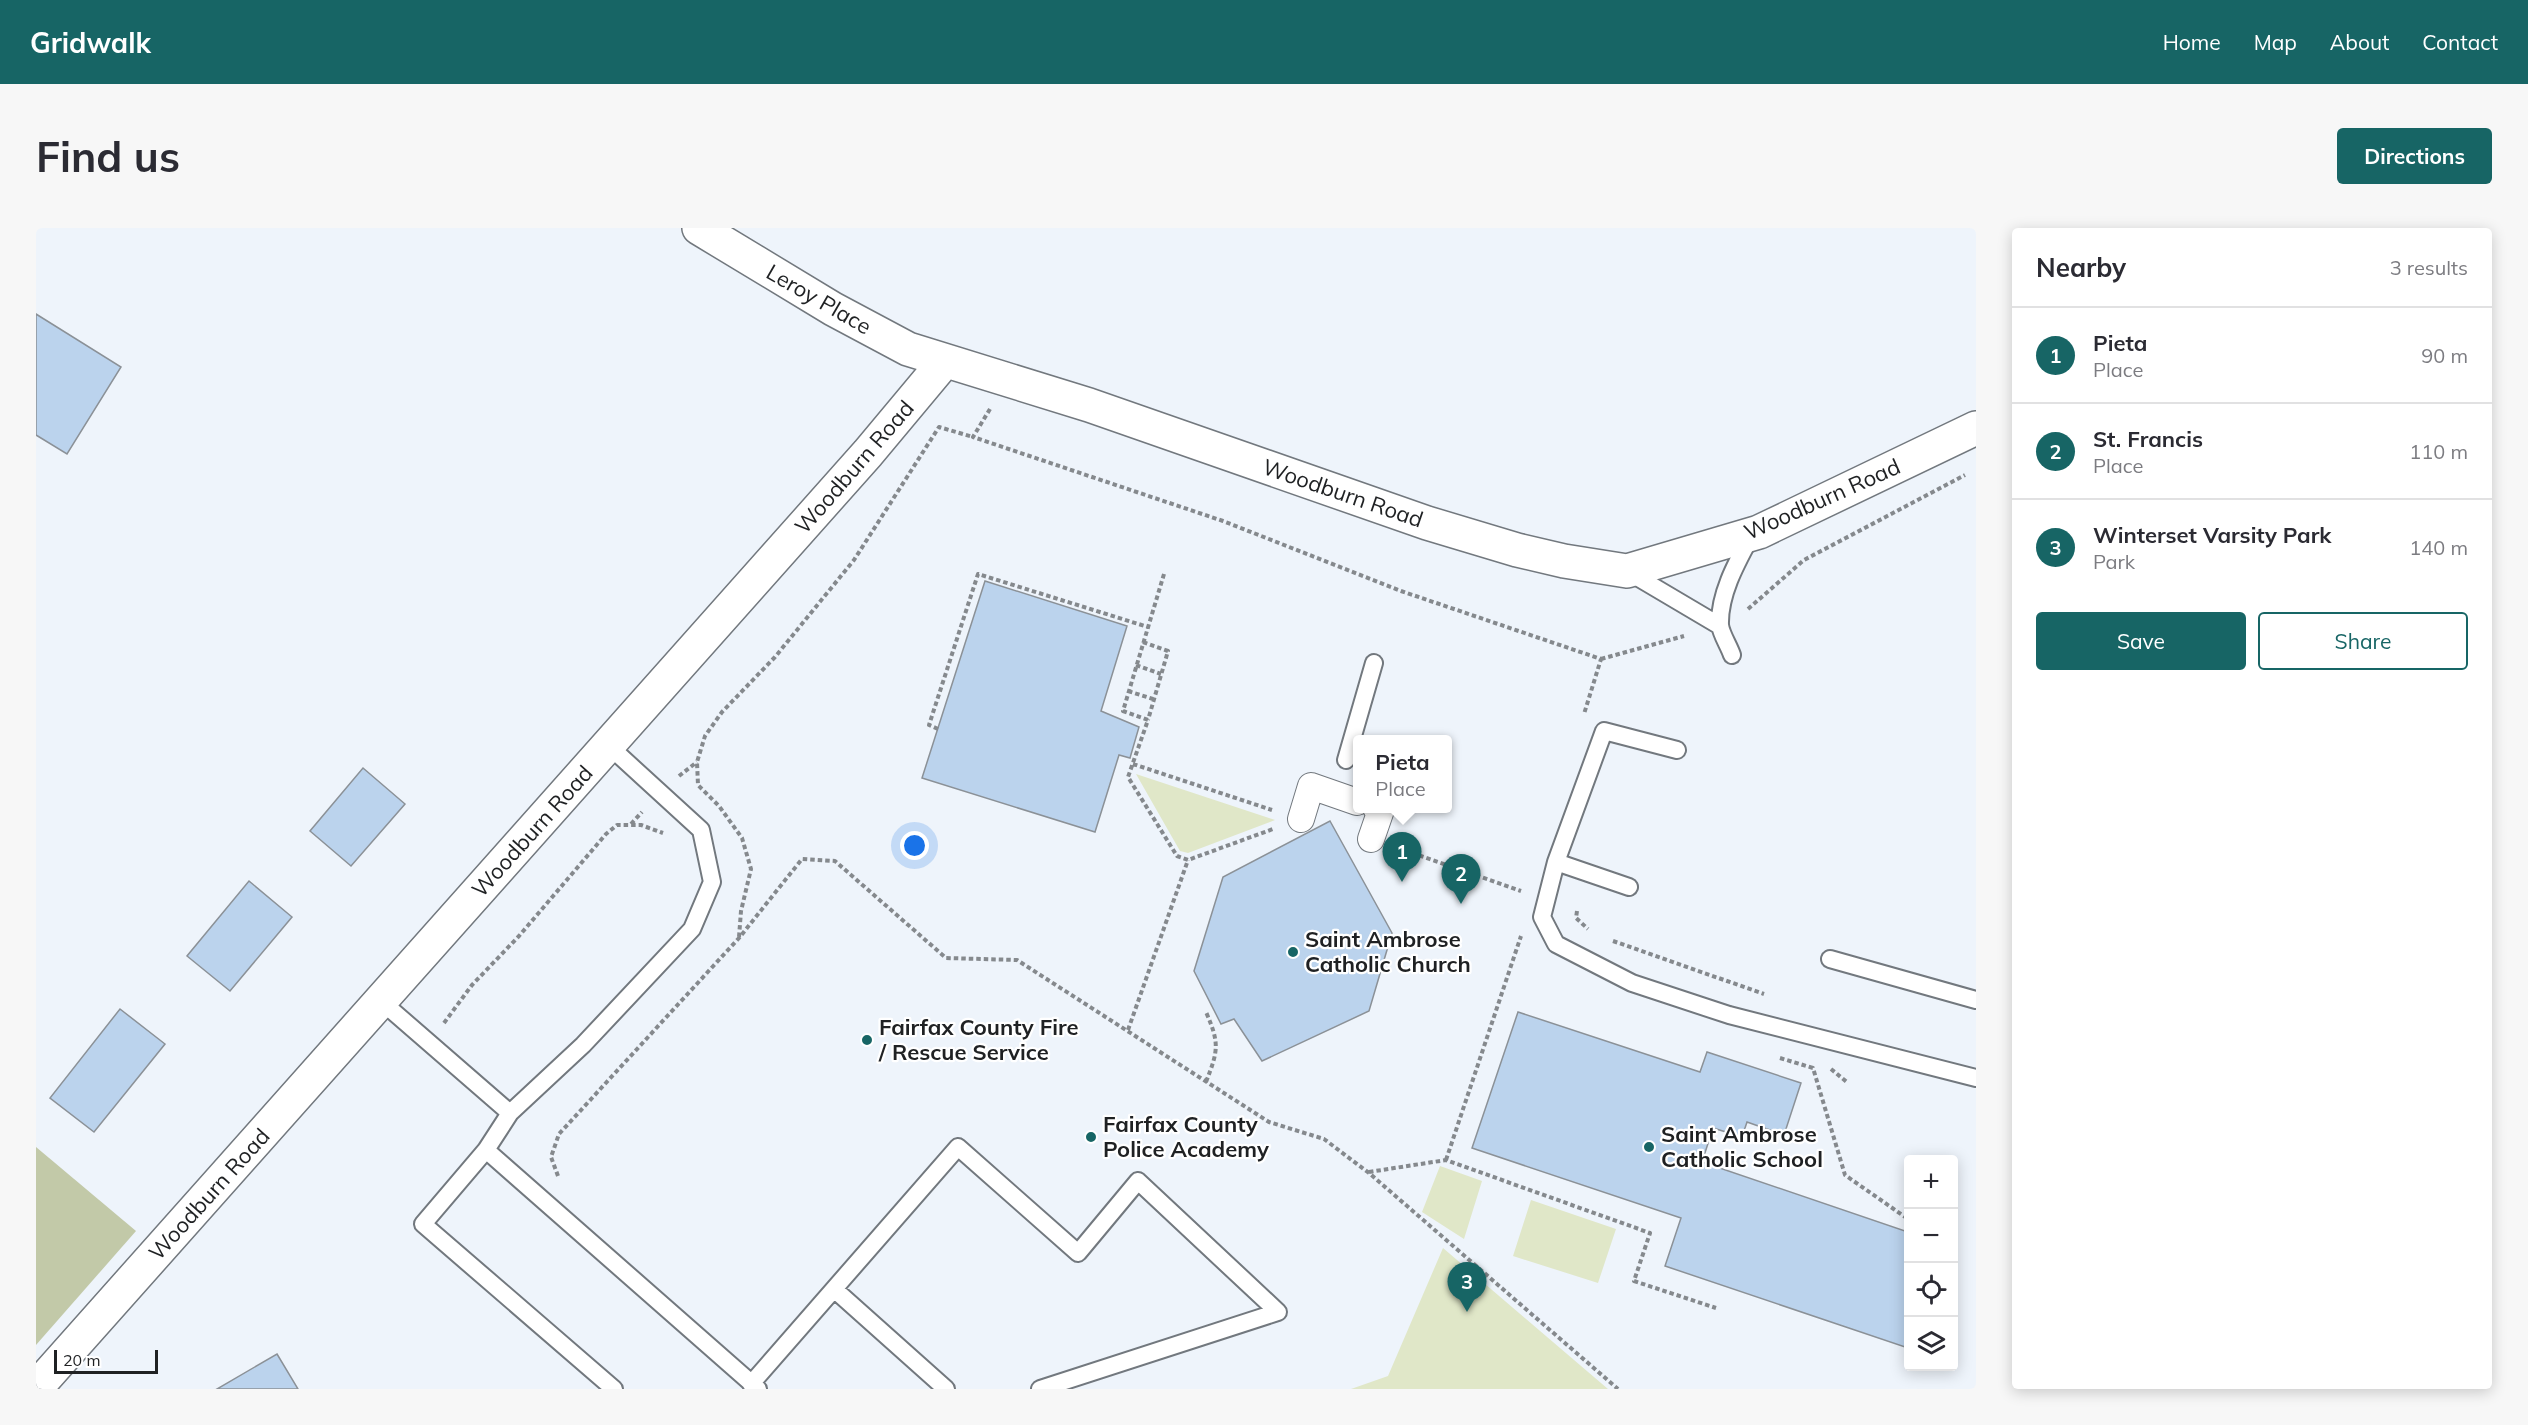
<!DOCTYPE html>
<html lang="en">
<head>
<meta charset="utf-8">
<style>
  body { margin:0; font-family:Mulish,sans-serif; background:#f7f7f7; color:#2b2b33 }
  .controls { position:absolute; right:18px; bottom:18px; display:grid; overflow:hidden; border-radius:6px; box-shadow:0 3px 15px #0003 }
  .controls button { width:54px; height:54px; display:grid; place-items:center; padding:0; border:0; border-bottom:2px solid #e1e1e2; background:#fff; color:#2b2b33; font:30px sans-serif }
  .scale { position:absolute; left:18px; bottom:15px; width:104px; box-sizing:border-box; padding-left:6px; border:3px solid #1f2123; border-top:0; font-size:16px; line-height:21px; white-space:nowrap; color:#1f2123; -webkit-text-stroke:4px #fff; paint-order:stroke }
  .you { position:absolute; left:879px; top:618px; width:21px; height:21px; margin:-15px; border:4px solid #fff; border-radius:50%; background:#1a73e8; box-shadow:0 0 0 9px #1a73e833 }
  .badge { display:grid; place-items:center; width:39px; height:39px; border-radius:50%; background:#176565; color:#fff; font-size:20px; font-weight:700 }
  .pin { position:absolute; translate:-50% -50px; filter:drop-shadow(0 2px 3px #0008) }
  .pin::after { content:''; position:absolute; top:32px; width:21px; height:18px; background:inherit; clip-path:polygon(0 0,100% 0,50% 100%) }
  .popup { position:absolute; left:1317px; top:507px; width:99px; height:78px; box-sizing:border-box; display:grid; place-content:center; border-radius:6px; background:#fff; filter:drop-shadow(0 2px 4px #0005); font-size:20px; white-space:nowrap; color:#7c7c81 }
  .popup b { font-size:22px; color:#2b2b33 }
  .popup::after { content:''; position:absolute; left:50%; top:100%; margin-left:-12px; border:12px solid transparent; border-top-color:#fff }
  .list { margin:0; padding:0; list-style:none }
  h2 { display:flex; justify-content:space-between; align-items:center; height:78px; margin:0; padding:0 24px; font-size:26px }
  h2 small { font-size:20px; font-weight:400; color:#7c7c81 }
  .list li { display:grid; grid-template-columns:39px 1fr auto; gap:18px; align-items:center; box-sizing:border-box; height:96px; padding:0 24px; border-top:2px solid #e1e1e2 }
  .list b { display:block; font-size:22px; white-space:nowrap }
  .list p { margin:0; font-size:20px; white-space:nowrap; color:#7c7c81 }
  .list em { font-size:20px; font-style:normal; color:#7c7c81 }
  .actions { display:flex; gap:12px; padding:18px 24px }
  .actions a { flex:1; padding:14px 0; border:2px solid #176565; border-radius:6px; text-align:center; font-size:21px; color:#176565 }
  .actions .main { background:#176565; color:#fff }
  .icon { flex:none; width:33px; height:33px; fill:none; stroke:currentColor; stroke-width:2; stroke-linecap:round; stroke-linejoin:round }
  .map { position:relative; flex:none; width:1940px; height:1161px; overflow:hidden; border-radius:6px }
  header { display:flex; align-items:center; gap:36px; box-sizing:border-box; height:84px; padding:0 30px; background:#176565; color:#fff }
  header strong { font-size:28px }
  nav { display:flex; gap:33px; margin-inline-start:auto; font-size:21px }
  .intro { display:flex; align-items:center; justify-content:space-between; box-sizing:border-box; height:144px; padding:0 36px }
  h1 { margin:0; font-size:42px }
  .button { padding:15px 27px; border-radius:6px; background:#176565; color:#fff; font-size:21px; font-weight:700 }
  main { display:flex; gap:36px; padding:0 36px }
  aside { flex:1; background:#fff; border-radius:6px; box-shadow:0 3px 15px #0003 }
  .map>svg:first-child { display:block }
  .green { fill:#e0e7c8 }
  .forest { fill:#c2c9a8 }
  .building { fill:#bbd3ed; stroke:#8b9197; stroke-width:1.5 }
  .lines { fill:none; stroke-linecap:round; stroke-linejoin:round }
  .service-casing { stroke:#72787e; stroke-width:20 }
  .pedestrian-casing { stroke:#72787e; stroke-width:28 }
  .tertiary-casing { stroke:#72787e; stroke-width:36 }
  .path { stroke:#85898d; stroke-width:4; stroke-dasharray:4.5 3; stroke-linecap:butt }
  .service { stroke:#fff; stroke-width:16 }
  .pedestrian { stroke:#fff; stroke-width:26 }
  .tertiary { stroke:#fff; stroke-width:33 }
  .poi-dot { fill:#176565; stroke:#fff; stroke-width:2 }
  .labels { text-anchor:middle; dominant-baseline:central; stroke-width:4.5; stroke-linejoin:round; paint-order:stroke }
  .street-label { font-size:22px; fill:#1f2123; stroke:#fff }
  .poi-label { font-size:22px; font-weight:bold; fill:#1f2123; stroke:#fff; text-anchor:start }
</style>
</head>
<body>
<header>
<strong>Gridwalk</strong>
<nav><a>Home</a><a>Map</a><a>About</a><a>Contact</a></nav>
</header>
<div class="intro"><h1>Find us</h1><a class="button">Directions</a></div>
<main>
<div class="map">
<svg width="1940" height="1161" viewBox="0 0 1940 1161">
  <rect width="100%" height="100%" fill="#eef4fb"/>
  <path class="green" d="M1100,546l139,46 -87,33 -8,-2z
    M1404,938l42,15 -18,58 -42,-27z
    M1495,972l85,29 -18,54 -85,-27z
    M1407,1020l165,141h-257l37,-13z"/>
  <path class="forest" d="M0,919l100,84 -100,114z"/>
  <path class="building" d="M0,86l85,53 -54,87 -31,-19z
    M949,353l142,45 -26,85 38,16 -9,31 -11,-3 -24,77 -173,-54z
    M327,540l42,36 -54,62 -41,-35z
    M1294,593l62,112 -23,78 -107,50 -28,-42 -13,5 -27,-53 29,-94z
    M213,653l43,36 -62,74 -43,-35z
    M84,781l45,35 -71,88 -44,-34z
    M1482,784l182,60 7,-20 94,31 -17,52 -37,-13 -5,15 -29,-9 -11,34 206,70v116l-243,-82 16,-48 -209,-70z
    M241,1126l21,35h-81z"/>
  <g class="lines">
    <g class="service-casing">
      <path id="service" d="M1591,343l93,55
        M1696,427c-3,-9 -11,-21 -12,-30 -1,-31 17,-63 31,-89
        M1641,522l-73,-19 -48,131 -14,55 14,27 76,39 97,32 247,63
        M1310,532l28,-97
        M1520,634l73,25
        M1794,731l146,41
        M345,773l129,112 -24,37 -63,74 191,165
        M474,885l73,-68 109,-116 20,-47 -11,-52 -93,-85
        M450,922l272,239
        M798,1061l112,100
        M715,1156l207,-237 120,106 60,-72 140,131 -238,77"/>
    </g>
    <g class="pedestrian-casing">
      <path id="pedestrian" d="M1265,591l10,-33 46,16
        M1335,611l10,-29 -5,-2"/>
    </g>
    <g class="tertiary-casing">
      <path id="tertiary" d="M663,0l134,81 75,40 181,56 338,118 90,27 47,11 63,10 132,-39 217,-104
        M0,1160l832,-935 76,-91"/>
    </g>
    <path class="path" d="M954,181l-17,28 250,84 178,70 200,68 -17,55
      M1128,346l-41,137 25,9 -20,57 49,79 11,4 85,-31
      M1712,381l56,-49 161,-85
      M1107,414l25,9 -20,69
      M1565,431l83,-23
      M1100,437l25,9
      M1092,463l25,8
      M902,501l-9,-4 49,-151 170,53
      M1097,536l139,46
      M643,548l18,-14
      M595,596l11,-12
      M1362,620l123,43
      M1541,683l-1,7 12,11
      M703,709l2,-26 10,-42 -9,-31 -23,-32 -21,-21 -1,-23 8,-26 17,-24 53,-55 79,-97 85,-133 34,10
      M1577,713l151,53
      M408,795l28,-38 47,-49 87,-102 11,-9h24l22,8
      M1092,802l60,-170
      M1744,830l33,10 32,107 63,44
      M1795,841l17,14
      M1170,854c12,-31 14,-38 0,-70
      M1410,932l75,-224
      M1333,944l77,-12 204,73 -16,48 82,27
      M522,948l-7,-19 8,-23 180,-196 63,-79 33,2 111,97 71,2 252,162 55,17 45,34 249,216"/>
    <use href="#service" class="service"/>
    <use href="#pedestrian" class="pedestrian"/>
    <use href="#tertiary" class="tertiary"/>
  </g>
  <g class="poi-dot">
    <circle cx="1257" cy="724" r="6"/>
    <circle cx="831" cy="812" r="6"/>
    <circle cx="1055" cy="909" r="6"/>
    <circle cx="1613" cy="919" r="6"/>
  </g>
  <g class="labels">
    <g class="street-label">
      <text transform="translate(783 71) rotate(30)">Leroy Place</text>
      <text transform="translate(818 239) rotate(-49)">Woodburn Road</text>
      <text transform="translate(1307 265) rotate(19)">Woodburn Road</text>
      <text transform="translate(1786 271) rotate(-24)">Woodburn Road</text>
      <text transform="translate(496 603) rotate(-48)">Woodburn Road</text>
      <text transform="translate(173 966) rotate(-48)">Woodburn Road</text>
    </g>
    <g class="poi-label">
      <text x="1269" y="711">Saint Ambrose<tspan x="1269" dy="25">Catholic Church</tspan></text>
      <text x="843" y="799">Fairfax County Fire<tspan x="843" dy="25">/ Rescue Service</tspan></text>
      <text x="1067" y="896">Fairfax County<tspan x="1067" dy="25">Police Academy</tspan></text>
      <text x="1625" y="906">Saint Ambrose<tspan x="1625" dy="25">Catholic School</tspan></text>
    </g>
  </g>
</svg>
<div class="controls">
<button>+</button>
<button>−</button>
<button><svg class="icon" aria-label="locate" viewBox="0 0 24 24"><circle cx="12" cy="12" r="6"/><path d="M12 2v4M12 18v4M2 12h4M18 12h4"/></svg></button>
<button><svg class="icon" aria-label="layers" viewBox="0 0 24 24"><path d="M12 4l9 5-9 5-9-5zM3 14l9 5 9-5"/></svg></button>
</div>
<div class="scale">20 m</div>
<div class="you"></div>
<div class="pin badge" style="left:1366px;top:654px">1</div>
<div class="popup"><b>Pieta</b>Place</div>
<div class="pin badge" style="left:1425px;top:676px">2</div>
<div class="pin badge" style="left:1431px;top:1084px">3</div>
</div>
<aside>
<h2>Nearby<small>3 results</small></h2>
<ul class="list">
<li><span class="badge">1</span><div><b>Pieta</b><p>Place</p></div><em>90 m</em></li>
<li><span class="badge">2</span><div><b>St. Francis</b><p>Place</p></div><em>110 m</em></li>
<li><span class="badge">3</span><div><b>Winterset Varsity Park</b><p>Park</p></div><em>140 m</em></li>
</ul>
<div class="actions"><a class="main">Save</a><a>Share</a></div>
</aside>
</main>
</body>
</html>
